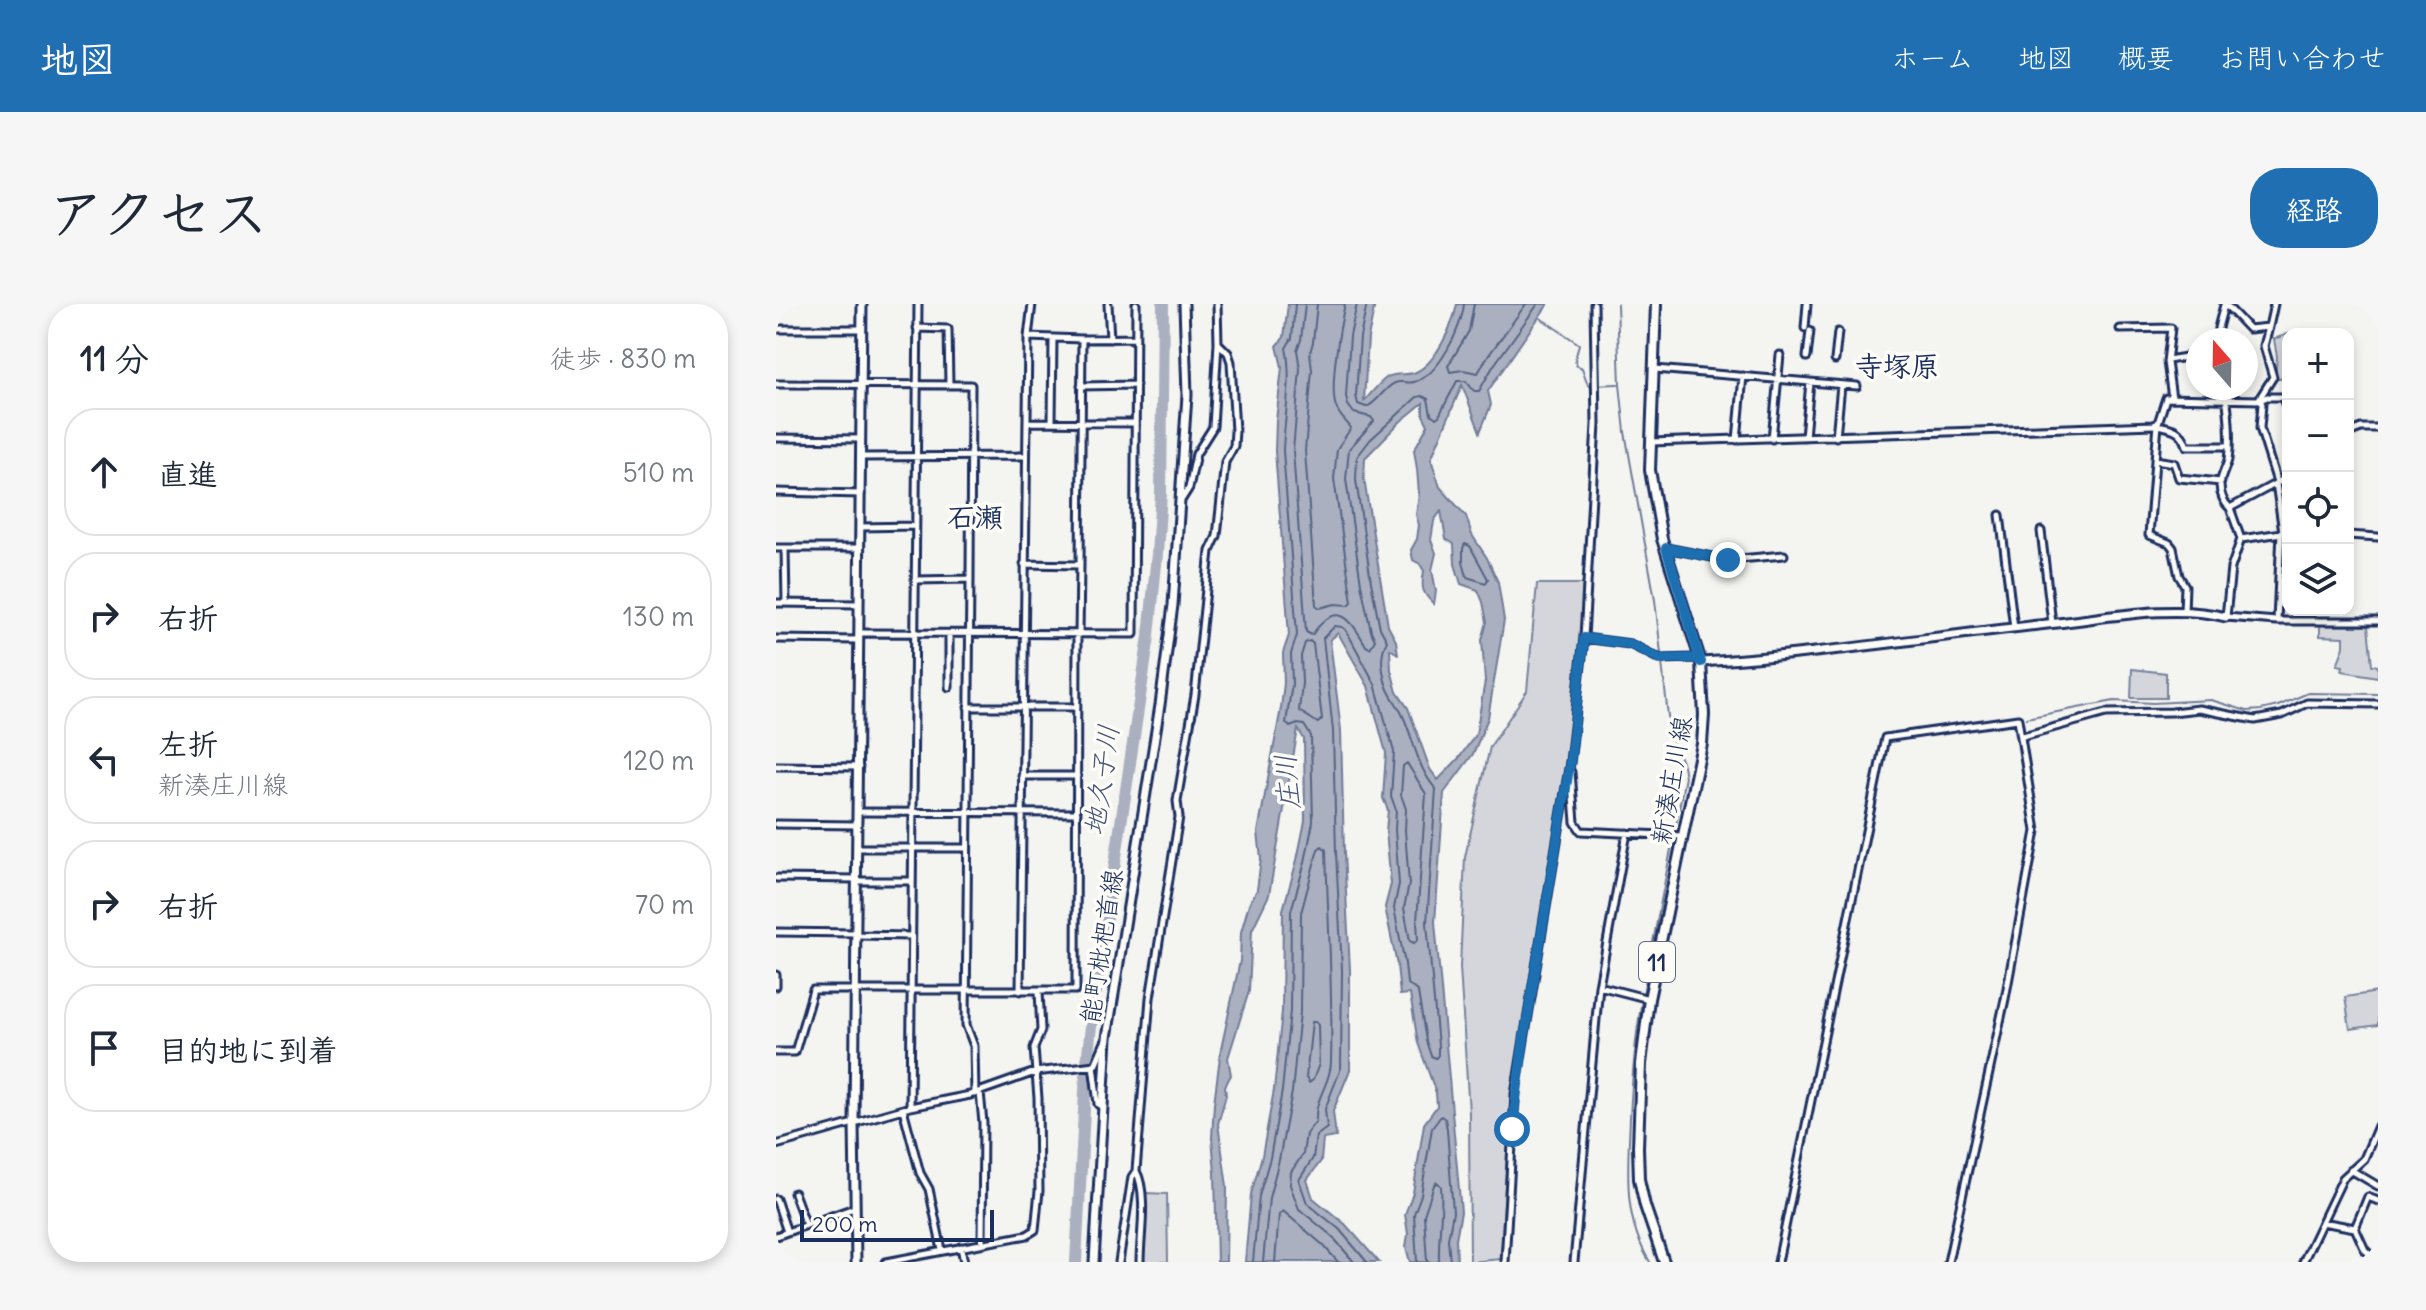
<!DOCTYPE html>
<html lang="ja">
<head>
<meta charset="utf-8">
<style>
  body { margin:0; font-family:Delius,"Klee One",sans-serif; background:#f6f6f7; color:#1f2937 }
  .controls { position:absolute; right:24px; top:24px; display:grid; overflow:hidden; border-radius:16px; box-shadow:0 4px 12px #0003 }
  .controls button { width:72px; height:72px; display:grid; place-items:center; padding:0; border:0; border-bottom:2px solid #e0e1e3; background:#fff; color:#1f2937; font:40px sans-serif }
  .compass { position:absolute; left:1410px; top:24px; width:72px; height:72px; border-radius:50%; background:#fff; box-shadow:0 4px 12px #0003; rotate:340deg }
  .scale { position:absolute; left:24px; bottom:20px; width:194px; box-sizing:border-box; padding-left:8px; border:4px solid #1b2f5e; border-top:0; font-size:22px; line-height:28px; white-space:nowrap; color:#1b2f5e; -webkit-text-stroke:6px #fdfcf7; paint-order:stroke }
  .stop { position:absolute; width:24px; height:24px; margin:-18px; border:6px solid #1f6fb2; border-radius:50%; background:#fff }
  .stop.end { background:#1f6fb2; border-color:#fff; box-shadow:0 2px 8px #0008 }
  .list { margin:0; padding:0; list-style:none }
  h2 { display:flex; justify-content:space-between; align-items:center; height:104px; margin:0; padding:0 32px; font-size:34px }
  h2 small { font-size:26px; font-weight:400; color:#747a83 }
  .list li { display:grid; grid-template-columns:52px 1fr auto; gap:24px; align-items:center; box-sizing:border-box; height:128px; margin:0 16px 16px; padding:0 16px; border:2px solid #e0e1e3; border-radius:32px }
  .list b { display:block; font-size:30px; white-space:nowrap }
  .list p { margin:0; font-size:26px; white-space:nowrap; color:#747a83 }
  .list em { font-size:26px; font-style:normal; color:#747a83 }
  .icon { flex:none; width:44px; height:44px; fill:none; stroke:currentColor; stroke-width:2; stroke-linecap:round; stroke-linejoin:round }
  .map { position:relative; flex:none; width:1602px; height:958px; overflow:hidden; border-radius:32px }
  header { display:flex; align-items:center; gap:48px; box-sizing:border-box; height:112px; padding:0 40px; background:#1f6fb2; color:#fff }
  header strong { font-size:38px }
  nav { display:flex; gap:44px; margin-inline-start:auto; font-size:28px }
  .intro { display:flex; align-items:center; justify-content:space-between; box-sizing:border-box; height:192px; padding:0 48px }
  h1 { margin:0; font-size:56px }
  .button { padding:20px 36px; border-radius:32px; background:#1f6fb2; color:#fff; font-size:28px; font-weight:700 }
  main { display:flex; gap:48px; padding:0 48px }
  aside { flex:1; background:#fff; border-radius:32px; box-shadow:0 4px 12px #0003 }
  .map>svg:first-child { display:block }
  .green { fill:#d4d6db; stroke:#78829c; stroke-width:2 }
  .water { fill:#aab0bf; stroke:#717c98; stroke-width:2; fill-rule:evenodd }
  .lines { fill:none; stroke-linecap:round; stroke-linejoin:round }
  .shore { stroke:#546385; stroke-width:2 }
  .stream { stroke:#717c98; stroke-width:2 }
  .river { stroke:#aab0bf; stroke-width:12 }
  .street-casing { stroke:#1b2f5e; stroke-width:11 }
  .secondary-casing { stroke:#1b2f5e; stroke-width:13 }
  .primary-casing { stroke:#1b2f5e; stroke-width:14 }
  .street { stroke:#fdfcf7; stroke-width:5 }
  .secondary { stroke:#fdfcf7; stroke-width:7 }
  .primary { stroke:#fdfcf7; stroke-width:8 }
  .route { stroke:#1f6fb2; stroke-width:10 }
  .labels { text-anchor:middle; dominant-baseline:central; stroke-width:7; stroke-linejoin:round; paint-order:stroke }
  .shield { fill:#fdfcf7; stroke:#5f6c8c; stroke-width:2 }
  .shield-label { font-size:24px; font-weight:bold; fill:#1b2f5e }
  .street-label { font-size:26px; fill:#1b2f5e; stroke:#fdfcf7 }
  .neighbourhood-label { font-size:28px; font-weight:bold; fill:#1b2f5e; stroke:#fdfcf7 }
  .water-label { font-size:28px; font-style:italic; fill:#46567b; stroke:#fdfcf7 }
</style>
</head>
<body>
<header>
<strong>地図</strong>
<nav><a>ホーム</a><a>地図</a><a>概要</a><a>お問い合わせ</a></nav>
</header>
<div class="intro"><h1>アクセス</h1><a class="button">経路</a></div>
<main>
<aside>
<h2>11 分<small>徒歩 · 830 m</small></h2>
<ul class="list">
<li><svg class="icon" aria-label="ahead" viewBox="0 0 24 24"><path d="M12 20V5M6 11l6-6 6 6"/></svg><div><b>直進</b></div><em>510 m</em></li>
<li><svg class="icon" aria-label="right" viewBox="0 0 24 24"><path d="M7 20v-9h11M14 6l5 5-5 5"/></svg><div><b>右折</b></div><em>130 m</em></li>
<li><svg class="icon" aria-label="left" viewBox="0 0 24 24"><path d="M17 20v-9H6M10 6l-5 5 5 5"/></svg><div><b>左折</b><p>新湊庄川線</p></div><em>120 m</em></li>
<li><svg class="icon" aria-label="right" viewBox="0 0 24 24"><path d="M7 20v-9h11M14 6l5 5-5 5"/></svg><div><b>右折</b></div><em>70 m</em></li>
<li><svg class="icon" aria-label="arrive" viewBox="0 0 24 24"><path d="M6 21V4h12l-3 4 3 4H6"/></svg><div><b>目的地に到着</b></div></li>
</ul>
</aside>
<div class="map">
<svg width="1602" height="958" viewBox="0 0 1602 958">
  <rect width="100%" height="100%" fill="#f4f4f1"/>
  <filter id="ink" filterUnits="userSpaceOnUse"><feTurbulence type="fractalNoise" baseFrequency=".0125" numOctaves="2"/><feDisplacementMap in="SourceGraphic" scale="16" xChannelSelector="R" yChannelSelector="G"/><feConvolveMatrix kernelMatrix="1 2 1 2 8 2 1 2 1" color-interpolation-filters="sRGB"/></filter>
  <g filter="url(#ink)">
    <path class="green" d="M1512,30v43l-13,2 2,-22 -3,-18z
      M761,280h46c-7,167 -46,329 -68,494 -8,60 -11,121 -14,181l-31,3 -1,-149 -9,-146 5,-110 25,-110 37,-56z
      M1544,321l48,1 4,39 6,1v11l-36,-6 1,-5 -6,-1 7,-18v-10l-24,-1z
      M1356,365l34,4v25h-35z
      M1602,688v33l-28,4 -5,-32z
      M370,889l21,1 1,68h-25z"/>
    <path class="water" d="M512,0h87l-7,34 -4,63c7,-7 14,-17 22,-23 10,-7 20,-1 30,-6 20,-9 37,-47 41,-68h91l-60,87 3,14 -11,27 -18,-47 -31,74 9,28 26,29 6,19 15,23 11,24 6,38 -16,98 -15,36 -29,39 -9,129 26,290 -5,27 1,23h-47l-4,-15 2,-13 -3,-20 8,-21 11,-69 13,-18 -1,-13 -18,-50 -8,-49 -10,1 -3,-30 -12,-58 6,-23 -5,-53 2,-21 -5,-12 3,-45 -18,-67 -30,-53 -8,7 11,90 3,123 6,117v100l-17,41 3,26 -13,2 -2,22 -14,19 6,18 32,26 34,38h-134l6,-68 11,-38 12,-66 8,-79 1,-101 14,-50 8,-39 -1,-82 -6,-10 -29,166 -17,35 -3,61 -21,67 3,17 -6,11 1,9 -8,29 9,62 -1,76h-9l-2,-90 -3,-34 2,-35 7,-54 19,-88 1,-29 8,-28 8,-14 4,-31 -3,-27 23,-124 3,-25 -1,-30 6,-18 -14,-184 1,-30 6,-54 -5,-21 7,-9zM647,99v12l5,10 -14,25 3,19 2,25 -3,21 3,10 -2,14 -6,11 2,10 7,4 4,7c-3,17 -2,22 10,33l2,-13 -4,-21 4,-17 -5,-13 3,-19 7,-10 5,28 8,5 1,20 6,20 17,6 5,12 4,20 -5,18 3,41 -9,53 -17,24 -21,22 -8,-11 -22,-61 -11,-16 -6,-22 -1,-21 8,5 -2,-13 -8,-15 -24,-147 1,-21 36,-37z"/>
    <g class="lines">
      <path class="shore" d="M529,0l-4,36 -4,10 3,19 -7,82 13,181 6,3c25,-36 39,-17 54,11l4,2 5,-8 -4,-9 -10,-47 -15,-105 3,-30 25,-28 -3,-4 -17,-4 -6,-8 -2,-9 4,-60 7,-32
        M541,0l-4,38 -3,11 2,17 -7,81 11,154 4,3 15,-4 14,1 3,-3 -18,-123 3,-30 14,-21c-5,-7 -12,-12 -15,-21 -7,-19 4,-82 9,-103
        M591,0l-7,33 -4,59 2,8 8,3c12,-4 17,-19 29,-24 6,-3 13,1 19,-1 25,-6 48,-55 50,-78
        M698,0l-5,27 -21,35 2,6 13,-2 15,3 8,-14 40,-55
        M689,240l5,2 18,33 -2,4 -19,-6 -4,-15v-14z
        M534,337l3,3 9,75 -4,4 -19,-12 3,-28 -1,-27 4,-13z
        M631,459l19,31 -9,127 1,19 -4,3 -4,-2 -6,-33 5,-24 -4,-54 1,-21 -5,-14 2,-29z
        M536,718h4l2,3 1,39 -6,16 -4,3 -3,-5z
        M477,958l6,-66 11,-38 12,-67 8,-80 1,-100 14,-49 8,-40 -2,-86 -7,-11 -6,-1 -8,3 -4,-4 6,-39 -1,-30 6,-19 -14,-184c1,-34 10,-70 3,-103l6,-10 3,-34
        M487,958l6,-64 10,-38 13,-68 8,-80 1,-99 17,-64 4,-3 4,4c2,71 7,141 5,212 0,21 -17,37 -15,59l-10,13 -3,20 -12,18 -1,13 9,24 33,27 22,26
        M499,958l4,-48 4,-3 40,34 15,17
        M591,958l-28,-33 -32,-26 -8,-23 14,-22 3,-22 11,-8 -2,-19 16,-41 1,-98 -6,-117 -3,-122 -10,-93 12,-12 7,1 4,3 29,54 19,68 -3,44 5,14 -1,20 4,54 -5,24 11,56 2,19 11,9 8,49 5,15 5,2 2,-3v-9l-11,-123 9,-134c-18,-19 -22,-49 -33,-73 -8,-17 -17,-23 -20,-45 -2,-11 -1,-21 4,-30l-7,-13 -9,-46 -15,-102 1,-23 13,-17 47,-43 5,-1 6,3 3,15 5,4 3,-2 18,-35h9l8,10h5l15,-26 44,-61
        M641,958l-3,-48 7,-19 11,-67 9,-12 4,3 2,10 6,83 -5,27 2,23
        M651,958l-3,-47 10,-30 3,-3 4,4c2,26 -3,50 -2,76"/>
      <path class="stream" d="M841,0l3,80 5,48 30,168 15,134 13,31 2,12 -42,217
        M763,13l40,27 -4,16 1,5 6,3 6,17 30,-1
        M1250,414l88,-17 39,2 58,-3 36,11 14,-1 17,-4 30,-13 70,1
        M866,696c-7,39 -10,78 -12,118 -2,50 -8,99 20,144"/>
      <path class="river" d="M300,958l10,-190 6,-55 57,-381 8,-82 4,-61 2,-189"/>
      <g class="street-casing">
        <path id="street" d="M332,0l2,35
          M1448,2l4,1 21,22 20,-2 -5,19 9,31 -14,22
          M1493,23l5,-23
          M141,24l31,1 1,56
          M1029,24l2,-24
          M0,25h86
          M1344,25l51,-1 -4,34 5,36
          M252,33l54,2 54,-1
          M1442,36v-12l6,-23
          M1031,53l3,-26
          M1059,56l3,-28
          M1392,56l30,-5
          M879,65l202,17
          M0,80l195,1 -1,194
          M305,82l55,-1
          M1448,84c5,19 7,52 4,72 -2,8 -7,16 -8,25 0,9 4,18 10,23l11,31 -10,29 -5,49 51,4h101
          M1484,96l2,4 -2,24 17,54
          M251,118l108,1
          M276,118l1,-84
          M1382,120l-9,111 20,8 4,5 6,28 6,10 -1,26
          M1382,121c15,3 24,5 29,21h41
          M1572,129l13,-5h17
          M1029,133l5,-55
          M1060,133l5,-52
          M0,134l85,1
          M996,135l8,-84
          M961,136l6,-64
          M875,138l503,-17 4,-2 8,-25 94,2 7,-3h15l6,13
          M85,153l165,-1
          M1379,156l19,3 5,15 42,4
          M1500,179l7,49
          M0,188l85,2
          M406,195l7,-11 7,-34 17,-27 5,-84 -1,-39
          M1454,204l58,-31
          M1224,211l14,113
          M84,223l55,-1
          M1265,227l11,92
          M1572,231l30,2
          M1465,235l47,-7
          M0,244h84
          M9,244l1,55
          M890,244l62,12 56,-5
          M248,260l56,1 -1,70
          M304,261l2,-226
          M139,276l55,-1 -4,446 8,21 1,48
          M0,299l83,1
          M1501,317l4,-89
          M83,329l275,1 2,-330
          M808,334l46,6 30,15 35,-1 3,2
          M0,335l83,1
          M173,383v-53
          M192,403h109
          M1247,432l83,-23 66,-1 27,-3 56,11 27,-5 25,-12 71,1
          M0,462l83,1
          M795,468l4,50 6,9 101,5
          M246,472h55
          M82,508l219,1
          M0,520l81,1
          M82,544h109
          M0,574l81,1
          M81,577h55
          M0,628l79,1
          M80,631l55,1
          M0,671v11
          M823,682l50,13
          M244,687l8,-654 4,-33
          M0,748h19l18,-62h263l1,-355
          M317,761l5,39 4,3
          M204,788l3,31 -1,120
          M134,803l8,-803
          M127,805l17,64 9,16 13,61
          M0,841l134,-38 60,-12 65,-23 60,-7 10,-23
          M1575,866l27,16
          M18,889l12,32
          M0,895l11,33
          M1546,918l33,6 10,22 13,12
          M1579,924l13,-31 10,4
          M0,932l78,-28
          M185,943l3,15
          M110,958l141,-27 8,-5 4,-39 -1,-93 -4,-50 7,-18 -2,-39
          M343,958l13,-85 4,-6
          M364,958c0,-25 8,-69 -4,-91l14,-173 29,-181 -2,-16 18,-106 15,-144 7,-15 8,-74 9,-16 1,-15 -4,-69 -3,-9 -10,-10
          M729,958l10,-168 55,-331 14,-125 12,-214 -2,-120
          M798,958l25,-276 28,-153
          M1002,958l107,-524 133,-19 18,112 -31,168 -57,263
          M1527,958l40,-84 21,-19 14,-33"/>
      </g>
      <g class="secondary-casing">
        <path id="secondary" d="M925,358c120,-7 238,-27 356,-39 53,-6 118,-19 169,-6
          M80,958l-2,-139 8,-819
          M318,958l13,-224 53,-333 13,-100 14,-210 -3,-91"/>
      </g>
      <g class="primary-casing">
        <path id="primary" d="M880,0l-6,166 12,69 39,123 3,53 -2,29 -53,255 -8,65 -3,83 1,32 6,27 19,56"/>
      </g>
      <use href="#street" class="street"/>
      <use href="#secondary" class="secondary"/>
      <use href="#primary" class="primary"/>
    </g>
  </g>
  <g class="lines" filter="url(#ink)">
    <path class="route" d="M736,825l12,-91 46,-275 14,-125 46,6 30,15 35,-1 6,4 -35,-114 62,12"/>
  </g>
  <g class="labels">
    <rect class="shield" x="863" y="638" width="36" height="40" rx="6"/>
    <g class="shield-label">
      <text x="881" y="658">11</text>
    </g>
    <g class="street-label">
      <text transform="translate(895 476) rotate(-80)">新湊庄川線</text>
      <text transform="translate(325 642) rotate(-81)">能町枇杷首線</text>
    </g>
    <g class="neighbourhood-label">
      <text x="1121" y="62">寺塚原</text>
      <text x="199" y="213">石瀬</text>
    </g>
    <g class="water-label">
      <text transform="translate(325 476) rotate(-82)">地久子川</text>
      <text transform="translate(511 478) rotate(-95)">庄川</text>
    </g>
  </g>
</svg>
<div class="controls">
<button>+</button>
<button>−</button>
<button><svg class="icon" aria-label="locate" viewBox="0 0 24 24"><circle cx="12" cy="12" r="6"/><path d="M12 2v4M12 18v4M2 12h4M18 12h4"/></svg></button>
<button><svg class="icon" aria-label="layers" viewBox="0 0 24 24"><path d="M12 4l9 5-9 5-9-5zM3 14l9 5 9-5"/></svg></button>
</div>
<svg class="compass" viewBox="-18 -18 36 36"><path d="M0-13l5 13h-10z" fill="#e53935"/><path d="M0 13l5-13h-10z" fill="#747a83"/></svg>
<div class="scale">200 m</div>
<div class="stop" style="left:736px;top:825px"></div>
<div class="stop end" style="left:952px;top:256px"></div>
</div>
</main>
</body>
</html>
